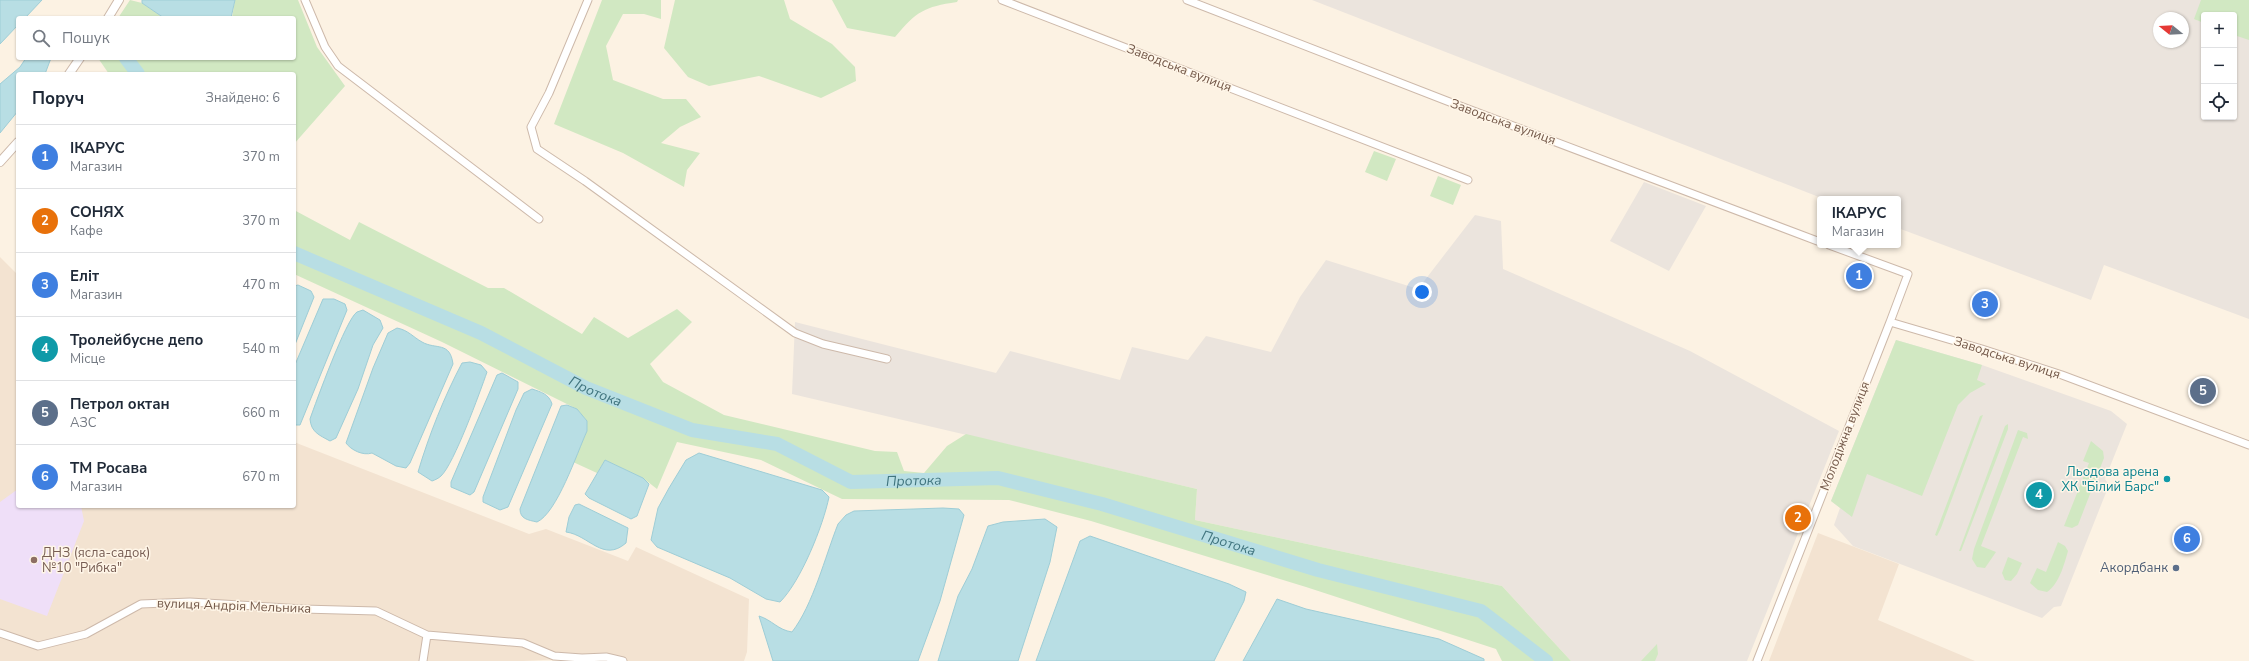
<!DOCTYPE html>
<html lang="uk">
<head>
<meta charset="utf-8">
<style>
  body { margin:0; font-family:"Nunito Sans",sans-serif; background:#f6f6f7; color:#1f2937 }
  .controls { position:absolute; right:12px; top:12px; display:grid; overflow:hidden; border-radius:4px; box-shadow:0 1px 3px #0004 }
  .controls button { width:36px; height:36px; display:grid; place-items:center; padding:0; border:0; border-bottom:1px solid #e0e1e3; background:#fff; color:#1f2937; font:20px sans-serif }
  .compass { position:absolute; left:2153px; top:12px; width:36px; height:36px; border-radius:50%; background:#fff; box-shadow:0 1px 3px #0004; rotate:288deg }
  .you { position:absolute; left:1422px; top:292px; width:14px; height:14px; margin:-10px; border:3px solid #fff; border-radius:50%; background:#1a73e8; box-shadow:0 0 0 6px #1a73e833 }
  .badge { display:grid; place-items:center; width:26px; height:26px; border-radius:50%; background:#e36c4a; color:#fff; font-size:13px; font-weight:700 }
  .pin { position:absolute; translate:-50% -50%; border:2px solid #fff; box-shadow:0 1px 4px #0006 }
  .popup { position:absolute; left:1817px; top:196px; width:84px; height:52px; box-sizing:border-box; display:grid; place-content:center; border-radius:4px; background:#fff; filter:drop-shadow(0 1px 3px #0005); font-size:13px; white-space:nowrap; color:#747a83 }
  .popup b { font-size:15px; color:#1f2937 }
  .popup::after { content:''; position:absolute; left:50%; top:100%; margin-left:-8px; border:8px solid transparent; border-top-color:#fff }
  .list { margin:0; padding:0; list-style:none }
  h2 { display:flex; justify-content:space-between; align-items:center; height:52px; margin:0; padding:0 16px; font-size:17px }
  h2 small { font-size:13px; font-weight:400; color:#747a83 }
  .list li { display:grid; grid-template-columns:26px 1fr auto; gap:12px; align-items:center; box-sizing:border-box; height:64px; padding:0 16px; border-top:1px solid #e0e1e3 }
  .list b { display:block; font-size:15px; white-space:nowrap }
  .list p { margin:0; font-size:13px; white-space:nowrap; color:#747a83 }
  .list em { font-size:13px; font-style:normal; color:#747a83 }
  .icon { flex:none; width:22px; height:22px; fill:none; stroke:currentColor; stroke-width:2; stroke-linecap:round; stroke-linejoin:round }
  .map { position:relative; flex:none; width:2249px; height:661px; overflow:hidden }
  .search { position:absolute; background:#fff; box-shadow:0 1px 3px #0004; left:16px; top:16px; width:280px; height:44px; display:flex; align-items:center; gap:10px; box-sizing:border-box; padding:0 14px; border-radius:4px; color:#747a83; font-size:15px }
  .panel { position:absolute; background:#fff; box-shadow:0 1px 3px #0004; left:16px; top:72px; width:280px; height:436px; border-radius:4px }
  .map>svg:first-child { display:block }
  .residential { fill:#f3e3d1 }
  .industrial { fill:#ebe4dd; fill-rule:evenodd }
  .education { fill:#efdff8 }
  .green { fill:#d1e8c2 }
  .water { fill:#b8dee4; stroke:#9ecdd6 }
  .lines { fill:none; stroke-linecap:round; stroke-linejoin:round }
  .river { stroke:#b8dee4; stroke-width:14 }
  .minor-casing { stroke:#cdb9aa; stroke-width:9 }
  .tertiary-casing { stroke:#cdb9aa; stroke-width:10 }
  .minor { stroke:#fff; stroke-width:7 }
  .tertiary { stroke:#fff; stroke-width:8 }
  .culture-dot { fill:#0f9aa8; stroke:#fff6e8; stroke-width:1.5 }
  .education-dot { fill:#8d6e63; stroke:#fff6e8; stroke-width:1.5 }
  .service-dot { fill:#5c6f8a; stroke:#fff6e8; stroke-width:1.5 }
  .labels { text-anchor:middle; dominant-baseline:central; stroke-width:3; stroke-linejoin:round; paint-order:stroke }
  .street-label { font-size:13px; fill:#735849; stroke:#fff6e8 }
  .culture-label { font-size:13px; fill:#0d838f; stroke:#fff6e8; text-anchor:end }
  .education-label { font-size:13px; fill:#785e54; stroke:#fff6e8; text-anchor:start }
  .service-label { font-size:13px; fill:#4e5e75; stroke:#fff6e8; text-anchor:end }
  .water-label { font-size:14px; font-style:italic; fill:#41757f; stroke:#fff6e8 }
</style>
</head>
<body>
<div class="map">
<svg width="2249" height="661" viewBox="0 0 2249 661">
  <rect width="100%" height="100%" fill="#fcf2e3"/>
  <path class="residential" d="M0,257l18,18v231h276v-64l235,92 17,-5 82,32 8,-14 113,52 -2,53 -3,9h-121l-17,-4 -83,4h-523z
    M1818,533l81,31 -21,56 97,41h-206z"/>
  <path class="industrial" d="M1312,0h937v319l-145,-54 -13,35 -193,-72v-29h-74zM2204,15h30v102h-30zM2159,18h24v24h-24z
    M1644,182l62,24 -37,65 -59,-30z
    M1475,215l26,6 2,48 187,82 149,80 -92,230h-176l-69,-75 -307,-66 2,-31 -405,-95 3,-72 201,51 14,-22 110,29 12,-33 56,13 18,-24 65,16 29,-55 26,-37 92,29z
    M1896,340l86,25 129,46 16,13 -22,55 4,6 -48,121 -7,1 -12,11 -189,-72 -19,-21 6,-17 -9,-7z"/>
  <path class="education" d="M18,489v17h63l3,15 -37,95 -47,-17v-97z"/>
  <path class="green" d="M130,0l12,3 22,15h-46z
    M235,0h63l19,47 28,39 -51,58v-70h-185l-11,-16h196v-40h-62z
    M602,0h59v19l-17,-5h-21l-17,32 7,34 50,19h23l15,18 -21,10 -19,16 39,10 -13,17 -3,17 -61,-34 -69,-29z
    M675,0h109l6,19 42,25 23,23 1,14 -35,17 -62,-22 -50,10 -21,-9 -24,-29z
    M832,0h126l-1,2c-33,5 -40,9 -62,35l-48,-9z
    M2201,0h48v40l-15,-5v-20h-30v8l-10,-4z
    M1374,151l22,8 -9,22 -22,-9z
    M1438,176l23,9 -8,20 -23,-9z
    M294,210l56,30 9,-18 129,66h16l78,46 12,-17 34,21 49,-29 15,13 -42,42 13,18 61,33 151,36 22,1 7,19 20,2 23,-27 19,-12 231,55 -2,31 307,66 69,75h-69l-6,-12 -190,-62 -215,-66 -82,-21 -167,-1 -81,-39 -84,-18 -20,47 -14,-11 -38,-18 -8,13 -24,-11 14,-31v-10l-10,-12 -135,-67 -148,-68z
    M1896,340l86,25 -5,15 9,4 -16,9 -12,12 -36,91 -55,-22 -15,43 -21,-16z
    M1983,415l-42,113 -4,8 -2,-1 45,-119z
    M2008,424v5l-47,122h-2l46,-125z
    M2018,430l9,3 1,6 -5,-2 -42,109 15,6 -11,16 -8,-1 -5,-8 2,-10z
    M2091,441l12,10 1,7 -26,67 -6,3 -8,-2 25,-63 -6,-2z
    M2058,542l7,4 3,5c-4,14 -9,33 -21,41l-9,-2 -8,-7 7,-15 9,4z
    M2008,557l14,6 -5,11 -6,7 -6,-1 -3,-7z
    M1657,644l1,10 -3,7h-14z"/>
  <path class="water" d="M0,0h42l-17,18h-7v7l-18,19z
    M142,0h93l-4,18h-67l-22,-15z
    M26,58h25l-6,16h-27v37l-18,22v-49l20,-17z
    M298,285l13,6 3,6 -20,50v-61z
    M323,299h11l11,5 2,6 -47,115h-6v-58z
    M363,310l17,10 3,8 -10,17 -15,44 -22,49 -6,3c-11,-6 -19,-9 -20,-22 6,-17 36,-100 47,-107 2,-1 4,-1 6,-2z
    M397,328c11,2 16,9 25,14 14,8 28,-1 31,22l-43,99 -4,5 -10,-2 -24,-13c-9,3 -21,-3 -26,-10l27,-75 15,-35z
    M470,362l11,3 6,7c-7,20 -33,92 -46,104 -2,2 -6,4 -9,5l-14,-9c11,-37 26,-75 44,-109z
    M502,373l16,9v7l-44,103 -4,3 -19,-8v-5l46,-107z
    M532,389c9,3 17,5 20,15l-44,103 -8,3 -17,-8v-5l33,-87 8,-17z
    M567,405l10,4 10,12v10c-10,22 -30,82 -50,91 -9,-2 -17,-3 -17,-13l41,-103z
    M699,453l123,37 7,7c-6,29 -28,84 -49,105l-14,-3 -36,-21 -73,-31 -6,-7 7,-32 11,-20 17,-28z
    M605,460l38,18 6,6 -12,32 -6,3 -42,-21 -4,-4z
    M579,504l49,24 -2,15c-23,20 -37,-8 -60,-11l3,-15 6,-12z
    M943,508l16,1 5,6 -24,86 -22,60h-145l-14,-45c13,4 19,14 33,16 21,-27 33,-75 46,-108l8,-9 8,-4z
    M1045,519l12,8 -7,35 -32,99h-80l20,-65 14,-27 16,-43 15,-4z
    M1090,536l139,48 17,8 -2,9 -30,60h-178l44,-120z
    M1277,599l29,10 133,30 45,20v2h-241z"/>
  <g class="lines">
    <g class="river">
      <path d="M126,58l12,16"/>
      <path id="s1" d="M294,253l187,80 105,55 106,42 85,14 74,38 147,-4 104,26 216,66 163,41 65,50"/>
    </g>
    <g class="minor-casing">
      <path id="minor" d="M305,0l20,47 13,19 201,153
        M588,0l-39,93 -18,34 6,22 48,32 210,152 28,11 64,15
        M1002,0l466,180
        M1187,0l260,101 373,141
        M1829,245l79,29 -18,48 92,27 80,26 187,70
        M0,633l38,13 48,-12 55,-30 49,-2 113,7 73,2 51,24 96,8 31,13 28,2 24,-1 17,4
        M423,661l4,-26
        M1757,661l133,-339"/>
    </g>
    <g class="tertiary-casing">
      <path id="tertiary" d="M108,18l11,-18
        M69,74l11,-16
        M0,162l18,-20"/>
    </g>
    <use href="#minor" class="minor"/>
    <use href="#tertiary" class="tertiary"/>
  </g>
  <circle class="culture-dot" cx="2167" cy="479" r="4"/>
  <circle class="education-dot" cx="34" cy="560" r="4"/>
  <circle class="service-dot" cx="2176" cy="568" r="4"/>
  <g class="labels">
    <g class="street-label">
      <text transform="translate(1179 68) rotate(21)">Заводська вулиця</text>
      <text transform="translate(1503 122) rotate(20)">Заводська вулиця</text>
      <text transform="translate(2007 358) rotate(18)">Заводська вулиця</text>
      <text transform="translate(1845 436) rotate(-69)">Молодіжна вулиця</text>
      <text transform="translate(234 606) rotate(2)">вулиця Андрія Мельника</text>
    </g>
    <g class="culture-label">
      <text x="2159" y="472">Льодова арена<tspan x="2159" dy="15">ХК "Білий Барс"</tspan></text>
    </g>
    <g class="education-label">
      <text x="42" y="553">ДНЗ (ясла-садок)<tspan x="42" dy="15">№10 "Рибка"</tspan></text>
    </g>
    <g class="service-label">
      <text x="2168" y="568">Акордбанк</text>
    </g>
    <g class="water-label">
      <text stroke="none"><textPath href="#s1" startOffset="332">Протока</textPath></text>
      <text stroke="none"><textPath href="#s1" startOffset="668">Протока</textPath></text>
      <text stroke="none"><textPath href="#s1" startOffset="992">Протока</textPath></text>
    </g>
  </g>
</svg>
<div class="controls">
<button>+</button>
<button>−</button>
<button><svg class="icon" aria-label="locate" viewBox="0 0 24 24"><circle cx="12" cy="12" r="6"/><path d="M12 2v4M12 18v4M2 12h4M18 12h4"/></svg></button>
</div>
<svg class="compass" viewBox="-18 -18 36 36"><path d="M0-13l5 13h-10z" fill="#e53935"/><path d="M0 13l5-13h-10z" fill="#747a83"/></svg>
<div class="you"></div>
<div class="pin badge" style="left:1859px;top:276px;background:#3f7fe0">1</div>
<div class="popup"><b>ІКАРУС</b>Магазин</div>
<div class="pin badge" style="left:1798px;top:518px;background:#e8710a">2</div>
<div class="pin badge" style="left:1985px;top:304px;background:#3f7fe0">3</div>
<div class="pin badge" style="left:2039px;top:495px;background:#0f9aa8">4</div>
<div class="pin badge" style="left:2203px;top:391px;background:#5c6f8a">5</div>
<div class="pin badge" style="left:2187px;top:539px;background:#3f7fe0">6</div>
<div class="search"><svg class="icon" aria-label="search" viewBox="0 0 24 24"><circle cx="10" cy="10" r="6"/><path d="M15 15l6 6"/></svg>Пошук</div>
<section class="panel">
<h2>Поруч<small>Знайдено: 6</small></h2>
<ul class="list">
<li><span class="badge" style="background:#3f7fe0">1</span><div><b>ІКАРУС</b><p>Магазин</p></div><em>370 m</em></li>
<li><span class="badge" style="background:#e8710a">2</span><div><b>СОНЯХ</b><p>Кафе</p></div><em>370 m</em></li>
<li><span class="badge" style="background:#3f7fe0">3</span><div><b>Еліт</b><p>Магазин</p></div><em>470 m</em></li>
<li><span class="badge" style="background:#0f9aa8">4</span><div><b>Тролейбусне депо</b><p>Місце</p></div><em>540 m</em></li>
<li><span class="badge" style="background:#5c6f8a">5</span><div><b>Петрол октан</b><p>АЗС</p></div><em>660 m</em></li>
<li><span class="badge" style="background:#3f7fe0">6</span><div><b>ТМ Росава</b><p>Магазин</p></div><em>670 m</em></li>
</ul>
</section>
</div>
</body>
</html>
